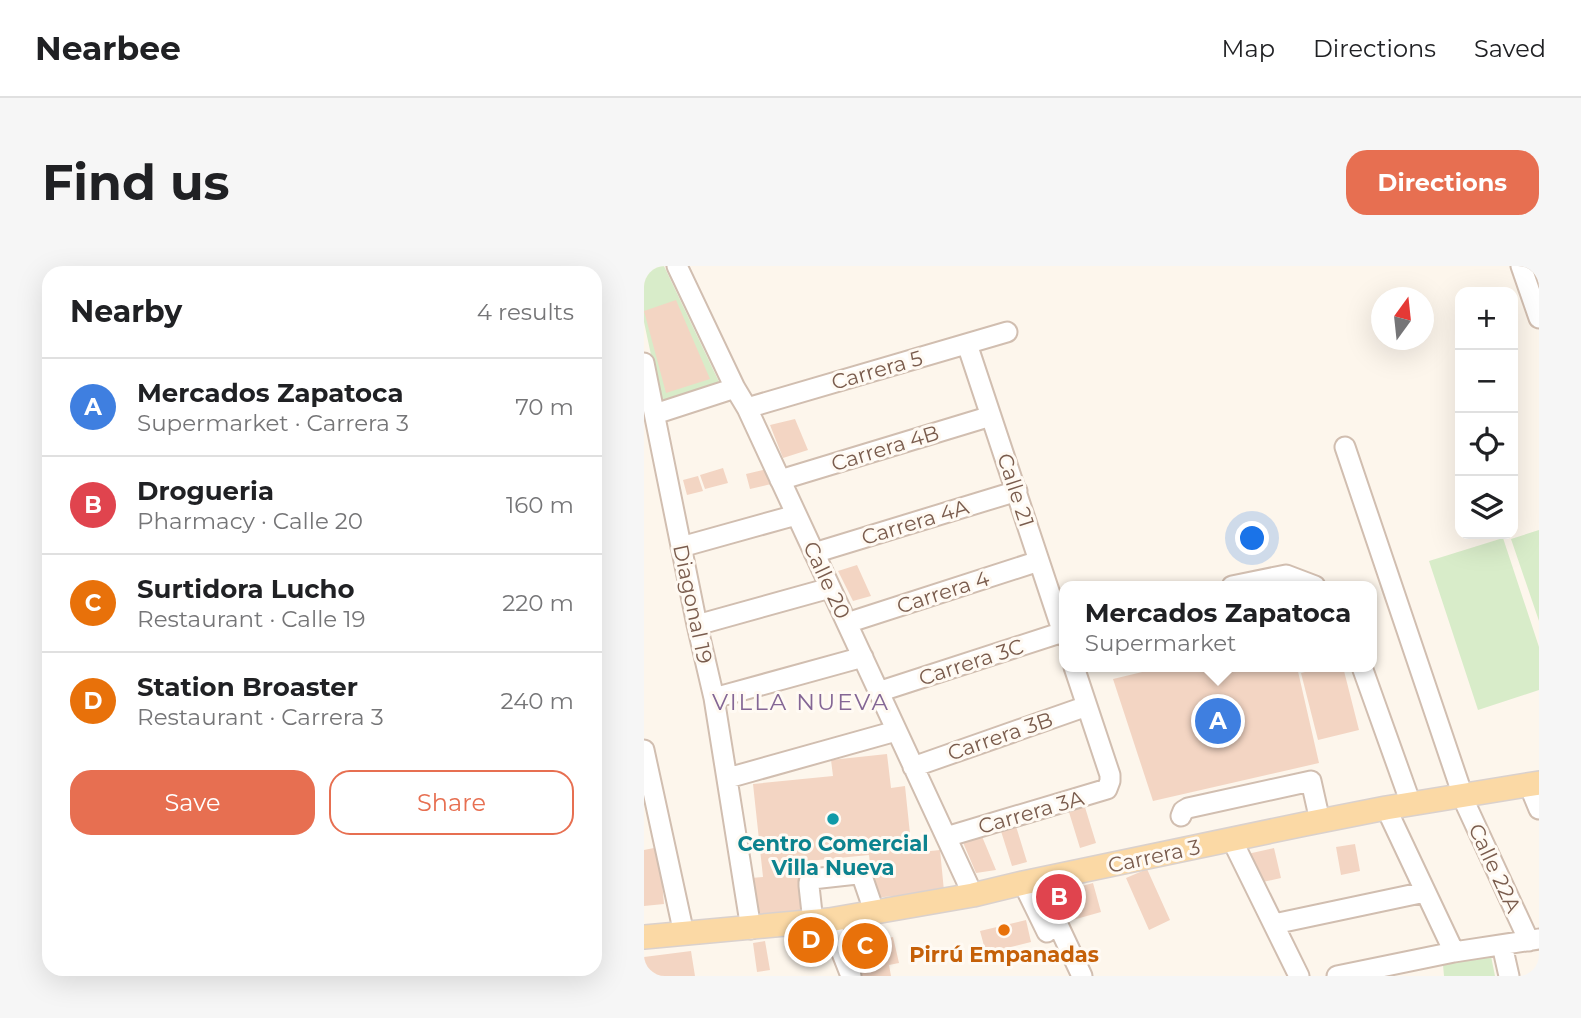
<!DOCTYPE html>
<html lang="en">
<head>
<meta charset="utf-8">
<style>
  body { margin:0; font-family:Montserrat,sans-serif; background:#f6f6f6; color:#202124 }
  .controls { position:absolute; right:21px; top:21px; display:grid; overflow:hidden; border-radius:14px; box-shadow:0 7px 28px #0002 }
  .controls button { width:63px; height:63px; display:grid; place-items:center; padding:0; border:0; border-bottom:2px solid #e0e0e0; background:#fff; color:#202124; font:35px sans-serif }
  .compass { position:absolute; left:727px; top:21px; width:63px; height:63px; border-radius:50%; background:#fff; box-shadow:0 7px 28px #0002; rotate:15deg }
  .you { position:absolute; left:609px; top:273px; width:24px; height:24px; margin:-18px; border:5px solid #fff; border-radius:50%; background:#1a73e8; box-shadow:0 0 0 10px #1a73e833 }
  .badge { display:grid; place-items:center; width:46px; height:46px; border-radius:50%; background:#e76f51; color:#fff; font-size:23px; font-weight:700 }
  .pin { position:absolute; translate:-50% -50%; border:4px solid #fff; box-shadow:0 2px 7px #0006 }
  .popup { position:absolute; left:415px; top:315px; width:318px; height:91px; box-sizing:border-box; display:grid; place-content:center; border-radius:14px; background:#fff; filter:drop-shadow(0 2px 5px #0005); font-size:23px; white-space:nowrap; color:#757577 }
  .popup b { font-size:26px; color:#202124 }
  .popup::after { content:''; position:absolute; left:50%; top:100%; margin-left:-14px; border:14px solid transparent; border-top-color:#fff }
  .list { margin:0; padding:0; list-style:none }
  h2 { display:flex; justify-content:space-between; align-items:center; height:91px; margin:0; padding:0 28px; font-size:30px }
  h2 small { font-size:23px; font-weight:400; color:#757577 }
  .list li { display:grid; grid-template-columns:46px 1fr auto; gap:21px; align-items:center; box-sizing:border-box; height:98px; padding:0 28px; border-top:2px solid #e0e0e0 }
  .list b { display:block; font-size:26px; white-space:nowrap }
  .list p { margin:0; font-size:23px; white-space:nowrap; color:#757577 }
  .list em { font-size:23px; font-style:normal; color:#757577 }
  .actions { display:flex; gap:14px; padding:21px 28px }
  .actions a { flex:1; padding:16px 0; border:2px solid #e76f51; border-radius:21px; text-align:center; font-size:24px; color:#e76f51 }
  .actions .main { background:#e76f51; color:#fff }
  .icon { flex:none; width:38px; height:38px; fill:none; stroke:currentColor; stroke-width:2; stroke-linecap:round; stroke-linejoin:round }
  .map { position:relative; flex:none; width:895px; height:710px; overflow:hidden; border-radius:21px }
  header { display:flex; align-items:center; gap:42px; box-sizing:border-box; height:98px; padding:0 35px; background:#fff; border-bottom:2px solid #e0e0e0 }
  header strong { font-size:33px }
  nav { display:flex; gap:38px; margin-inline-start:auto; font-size:24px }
  .intro { display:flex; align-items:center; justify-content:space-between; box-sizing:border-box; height:168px; padding:0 42px }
  h1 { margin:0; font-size:49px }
  .button { padding:18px 32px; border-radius:21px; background:#e76f51; color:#fff; font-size:24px; font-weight:700 }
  main { display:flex; gap:42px; padding:0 42px }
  aside { flex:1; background:#fff; border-radius:21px; box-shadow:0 7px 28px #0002 }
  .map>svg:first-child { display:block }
  .green { fill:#d8ecc9 }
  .building { fill:#f3d5c3 }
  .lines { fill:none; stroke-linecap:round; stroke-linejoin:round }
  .minor-casing { stroke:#d1beb0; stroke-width:23 }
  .major-casing { stroke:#dad1cd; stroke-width:26 }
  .minor { stroke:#fff; stroke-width:19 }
  .major { stroke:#fbd9a5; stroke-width:23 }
  .culture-dot { fill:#0f9aa8; stroke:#fffaf3; stroke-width:2.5 }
  .food-dot { fill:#e8710a; stroke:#fffaf3; stroke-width:2.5 }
  .labels { text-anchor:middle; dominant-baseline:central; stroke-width:6; stroke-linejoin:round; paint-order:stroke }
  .street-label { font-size:21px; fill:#7a5c4d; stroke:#fffaf3 }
  .culture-label { font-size:21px; font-weight:bold; fill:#0d838f; stroke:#fffaf3 }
  .food-label { font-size:21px; font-weight:bold; fill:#c56008; stroke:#fffaf3 }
  .neighbourhood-label { font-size:23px; letter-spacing:2px; fill:#846695; stroke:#fffaf3 }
</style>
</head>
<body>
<header>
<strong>Nearbee</strong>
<nav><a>Map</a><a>Directions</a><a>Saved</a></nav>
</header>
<div class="intro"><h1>Find us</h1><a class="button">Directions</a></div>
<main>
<aside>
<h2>Nearby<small>4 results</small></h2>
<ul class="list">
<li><span class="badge" style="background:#3f7fe0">A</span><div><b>Mercados Zapatoca</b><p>Supermarket · Carrera 3</p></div><em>70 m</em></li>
<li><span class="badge" style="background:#e0444e">B</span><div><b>Drogueria</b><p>Pharmacy · Calle 20</p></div><em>160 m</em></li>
<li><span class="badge" style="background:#e8710a">C</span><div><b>Surtidora Lucho</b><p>Restaurant · Calle 19</p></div><em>220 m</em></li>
<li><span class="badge" style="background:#e8710a">D</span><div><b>Station Broaster</b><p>Restaurant · Carrera 3</p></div><em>240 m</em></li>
</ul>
<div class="actions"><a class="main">Save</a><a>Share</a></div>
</aside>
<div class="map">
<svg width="895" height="710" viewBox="0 0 895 710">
  <rect width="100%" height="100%" fill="#fdf6ec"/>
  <path class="green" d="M0,0h20l56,118 -59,18 -17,-80z
    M895,264v91l-28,-82z
    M859,272l36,109v43l-61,20 -49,-149z
    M847,690l4,20h-51l-1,-11z"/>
  <path class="building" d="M32,34l34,79 -44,14 -22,-82z
    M151,153l13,31 -25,8 -13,-33z
    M79,202l5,15 -23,6 -5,-14z
    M123,203l4,15 -21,5 -4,-15z
    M54,210l5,15 -16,4 -4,-15z
    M213,299l14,31 -18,5 -15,-30z
    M519,401h134l22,96 -166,38 -40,-122z
    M681,401h18l16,63 -41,10 -17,-67z
    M243,488l4,34 14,-2 7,67 28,-3 4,41 -70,7 -5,-43 -71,7 5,48 -48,5 -4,-37 12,-1 -10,-93 80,-8 -2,-16z
    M440,538l12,39 -16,5 -12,-39z
    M371,557l12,39 -15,4 -12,-38z
    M337,568l15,36 -20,3 -14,-33z
    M711,578l5,27 -19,4 -5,-28z
    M15,581l5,57 -20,2v-56z
    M630,582l7,30 -23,5 -15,-28z
    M503,603l23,51 -21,10 -23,-52z
    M449,617l8,29 -39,11 -10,-25 4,-5z
    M382,654l5,22 -45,11 -6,-22z
    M169,670l9,22 -9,4 -9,-25z
    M249,671l6,26 -10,2 2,11h-35l-6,-30z
    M121,675l5,29 -13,2 -4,-29z
    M47,685l4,25h-51v-19z"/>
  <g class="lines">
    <g class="minor-casing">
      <path id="minor" d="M33,0l58,122 12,20 226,487
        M877,0l18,52
        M323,78l97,292
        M0,97l53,262 17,73 37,231
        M103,142l260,-76
        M11,148l80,-26
        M701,181l121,358 63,136
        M136,214l211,-64
        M37,281l115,-32
        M170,287l203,-62
        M588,320l54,-11 29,11
        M203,357l192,-62
        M53,359l133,-37
        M718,401l49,137
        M234,426l185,-60
        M70,432l149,-41
        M0,484l40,184
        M269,501l174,-61
        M84,512l168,-47
        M885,519l10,24
        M742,542l68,144
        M537,550l2,-5 5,-3 123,-27 9,40
        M302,571l161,-48 3,-8v-6l-36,-108
        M588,574l67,136
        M393,614l45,96
        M379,617l24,49
        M185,654l22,56
        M169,656l-4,-36v-4l3,-3 45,-5 5,2 12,35
        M630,658l151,-32
        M858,679l7,31
        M693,710l117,-24 85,-13"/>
    </g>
    <g class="major-casing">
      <path id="major" d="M0,671l185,-17 144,-25 50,-12 282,-59 81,-16 153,-25"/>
    </g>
    <use href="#minor" class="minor"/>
    <use href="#major" class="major"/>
  </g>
  <circle class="culture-dot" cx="189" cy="553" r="7"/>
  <circle class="food-dot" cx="360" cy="664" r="7"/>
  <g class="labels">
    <g class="street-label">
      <text transform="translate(233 104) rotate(-16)">Carrera 5</text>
      <text transform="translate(241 182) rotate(-17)">Carrera 4B</text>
      <text transform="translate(372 224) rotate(72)">Calle 21</text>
      <text transform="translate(271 256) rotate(-17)">Carrera 4A</text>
      <text transform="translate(183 314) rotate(65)">Calle 20</text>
      <text transform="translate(299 326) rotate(-18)">Carrera 4</text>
      <text transform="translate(49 338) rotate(78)">Diagonal 19</text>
      <text transform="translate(327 396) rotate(-18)">Carrera 3C</text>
      <text transform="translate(356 470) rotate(-19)">Carrera 3B</text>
      <text transform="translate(387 546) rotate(-16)">Carrera 3A</text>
      <text transform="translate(510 590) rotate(-12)">Carrera 3</text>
      <text transform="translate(851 602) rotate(65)">Calle 22A</text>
    </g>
    <g class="culture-label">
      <text x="189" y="577">Centro Comercial<tspan x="189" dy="24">Villa Nueva</tspan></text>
    </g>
    <g class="food-label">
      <text x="360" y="688">Pirrú Empanadas</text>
    </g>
    <g class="neighbourhood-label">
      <text x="157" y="436">VILLA NUEVA</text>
    </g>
  </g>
</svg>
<div class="controls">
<button>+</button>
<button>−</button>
<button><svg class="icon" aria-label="locate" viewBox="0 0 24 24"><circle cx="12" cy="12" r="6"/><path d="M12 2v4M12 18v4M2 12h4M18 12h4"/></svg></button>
<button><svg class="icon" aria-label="layers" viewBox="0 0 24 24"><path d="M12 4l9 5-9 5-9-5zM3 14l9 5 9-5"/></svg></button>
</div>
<svg class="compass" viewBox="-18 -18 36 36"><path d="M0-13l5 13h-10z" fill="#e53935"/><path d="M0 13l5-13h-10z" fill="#757577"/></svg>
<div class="you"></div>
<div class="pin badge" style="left:574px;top:455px;background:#3f7fe0">A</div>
<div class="popup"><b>Mercados Zapatoca</b>Supermarket</div>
<div class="pin badge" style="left:415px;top:631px;background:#e0444e">B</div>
<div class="pin badge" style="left:221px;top:680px;background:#e8710a">C</div>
<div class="pin badge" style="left:167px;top:674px;background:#e8710a">D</div>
</div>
</main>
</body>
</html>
